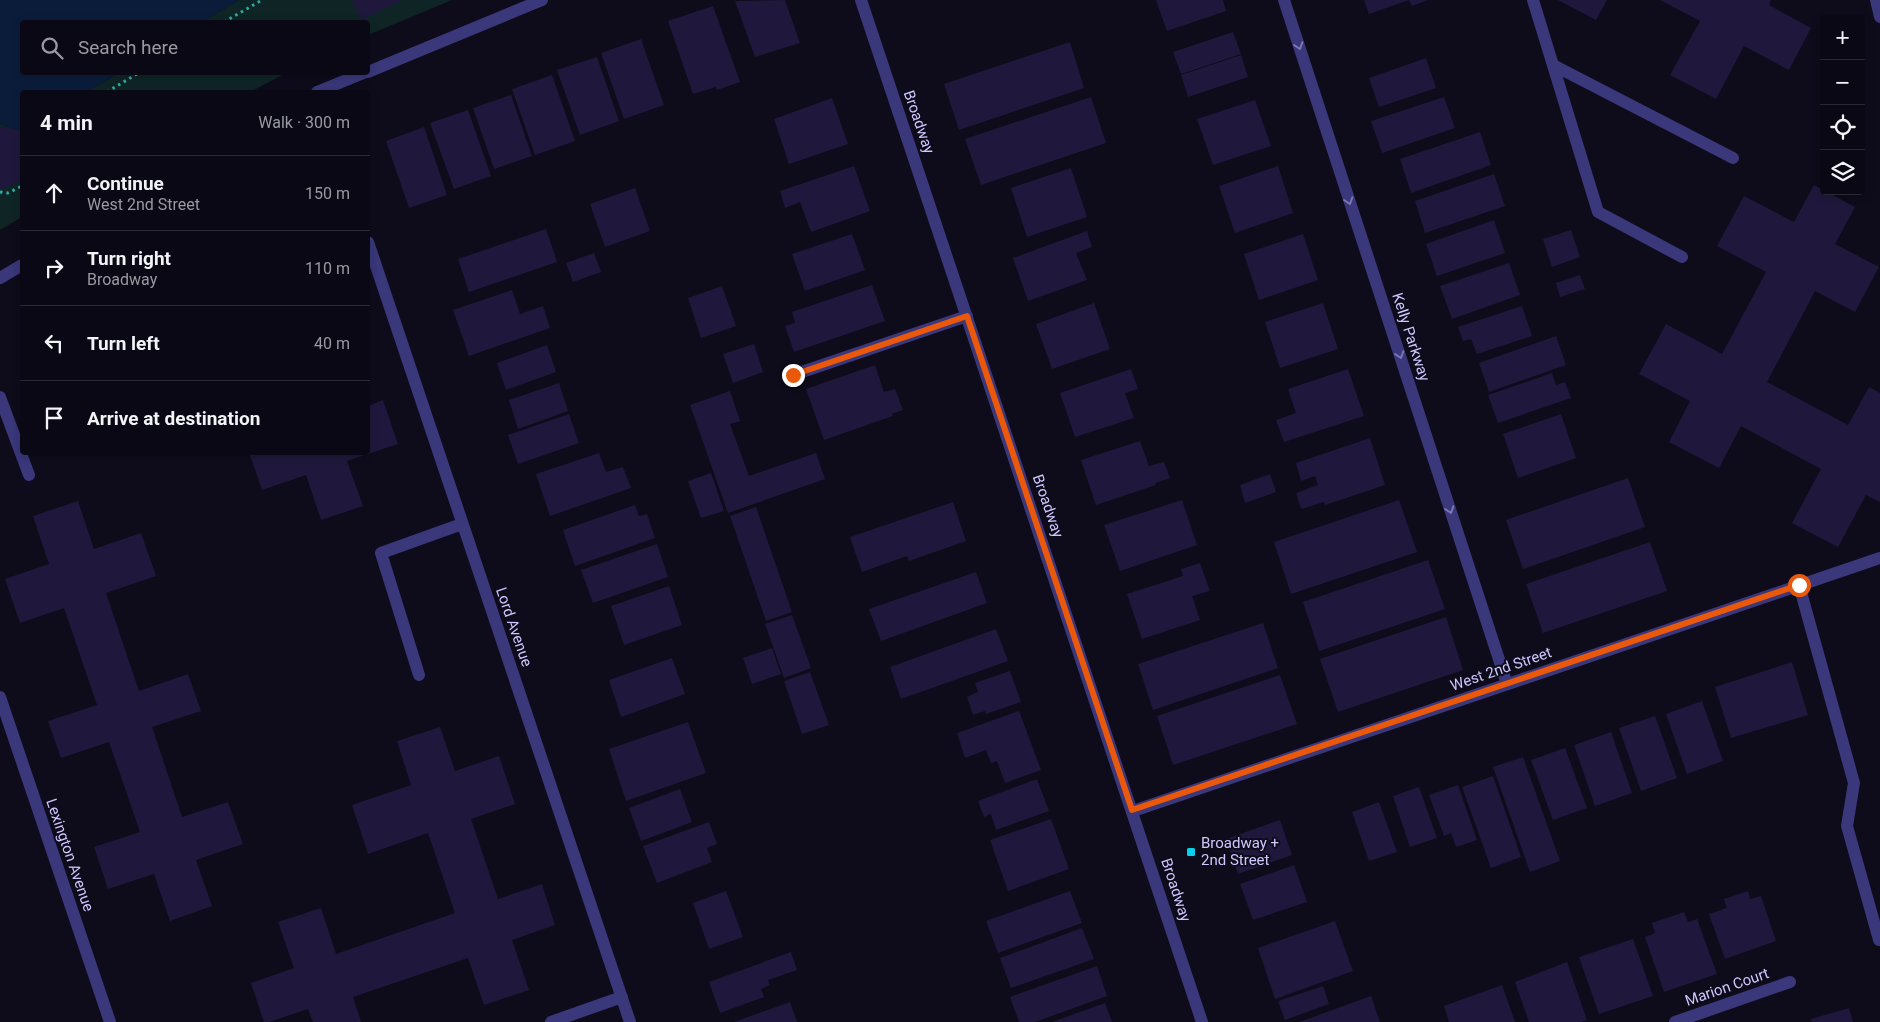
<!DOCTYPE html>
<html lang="en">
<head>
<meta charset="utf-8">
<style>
  body { margin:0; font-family:Roboto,sans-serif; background:#13111d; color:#f1f3f6 }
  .controls { position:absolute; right:15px; top:15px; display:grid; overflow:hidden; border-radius:5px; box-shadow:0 2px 8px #0003 }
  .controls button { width:45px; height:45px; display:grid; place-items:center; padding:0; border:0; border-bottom:1px solid #2a2934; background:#0a0814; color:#f1f3f6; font:25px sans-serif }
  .stop { position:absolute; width:15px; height:15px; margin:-11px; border:4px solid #ea580c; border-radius:50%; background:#fff }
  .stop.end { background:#ea580c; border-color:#fff; box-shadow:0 1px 5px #0008 }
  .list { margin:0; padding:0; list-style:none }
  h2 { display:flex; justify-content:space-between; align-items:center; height:65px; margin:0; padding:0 20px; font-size:21px }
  h2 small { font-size:16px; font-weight:400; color:#999aa0 }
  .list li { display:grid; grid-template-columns:32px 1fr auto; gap:15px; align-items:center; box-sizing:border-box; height:75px; padding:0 20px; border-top:1px solid #2a2934 }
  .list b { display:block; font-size:19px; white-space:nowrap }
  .list p { margin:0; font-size:16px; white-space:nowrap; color:#999aa0 }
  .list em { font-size:16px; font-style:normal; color:#999aa0 }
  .icon { flex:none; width:28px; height:28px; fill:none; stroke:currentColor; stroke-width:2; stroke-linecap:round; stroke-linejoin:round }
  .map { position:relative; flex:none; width:1880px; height:1022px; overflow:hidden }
  .search { position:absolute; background:#0a0814; box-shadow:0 2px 8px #0003; left:20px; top:20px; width:350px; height:55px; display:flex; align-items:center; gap:12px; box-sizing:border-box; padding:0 18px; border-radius:5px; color:#999aa0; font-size:19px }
  .panel { position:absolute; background:#0a0814; box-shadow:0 2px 8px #0003; left:20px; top:90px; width:350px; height:365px; border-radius:5px }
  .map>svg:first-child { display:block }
  .green { fill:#0f2525 }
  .water { fill:#0b1c3b }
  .building { fill:#1f183c }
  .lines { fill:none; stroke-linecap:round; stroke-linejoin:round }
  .path { stroke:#2eaaa4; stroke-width:3; stroke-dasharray:2.5 4; stroke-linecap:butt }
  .minor { stroke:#3a377a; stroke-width:12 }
  .oneway { stroke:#7d78b5 }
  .route { stroke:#ea580c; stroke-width:6 }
  .poi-dot { fill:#04d3ed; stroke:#0e0b1b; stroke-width:2 }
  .labels { text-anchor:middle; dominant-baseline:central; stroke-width:4; stroke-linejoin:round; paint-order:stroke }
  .street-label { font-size:15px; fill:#cec7fe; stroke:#0e0b1b }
  .poi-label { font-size:15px; fill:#cec7fe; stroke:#0e0b1b; text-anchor:start }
</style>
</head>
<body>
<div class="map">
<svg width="1880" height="1022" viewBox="0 0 1880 1022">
  <rect width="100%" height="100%" fill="#0e0b1b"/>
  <path class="green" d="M239,0h213l-84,35v-13h-166z
    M119,73h167l-36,19h-164z
    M0,124l22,7v86l-22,13z"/>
  <path class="water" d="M0,0h239l-37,22h-180v50l97,1 -33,19h-64l-1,40 -21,-8z"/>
  <path class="building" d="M352,0h50l-41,20z
    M785,0l15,43 -45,14 -20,-56z
    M1156,0h67l3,11 -59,20z
    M1364,0h45l-40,14z
    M1409,0h19l-16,6z
    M1558,0h49l-11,20z
    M1660,0h111l-2,5 42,23 -22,42 -45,-24 -28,53 -46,-24 30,-54z
    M713,6l27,76 -23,8 -1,-3 -23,7 -25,-73z
    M1233,32l8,22 -60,20 -8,-22z
    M641,39l23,66 -40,14 -23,-66z
    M1070,42l14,46 -125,42 -15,-46z
    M1241,55l7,22 -60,20 -7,-22z
    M597,57l22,64 -39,14 -23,-65z
    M1426,58l10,30 -57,19 -10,-29z
    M552,75l23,66 -40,14 -23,-66z
    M511,95l21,61 -38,13 -21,-61z
    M1091,97l15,46 -125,42 -16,-46z
    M1444,97l11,31 -73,25 -11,-32z
    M832,98l16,46 -59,20 -15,-45z
    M1255,100l16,46 -58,19 -16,-46z
    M468,110l23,66 -37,13 -24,-66z
    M0,127l18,3 4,7v43l-20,9 -2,-1z
    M424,127l23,68 -38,13 -23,-67z
    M1480,132l11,33 -80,28 -11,-34z
    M854,166l16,45 -59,21 -11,-30 -15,6 -5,-17z
    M1278,166l15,47 -58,20 -16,-47z
    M1071,168l16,49 -60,20 -16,-49z
    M1494,174l11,32 -80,27 -10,-32z
    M1814,185l41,22 -20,37 44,23 -24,45 -40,-21 -48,91 81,43 21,-38 11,6v109l-14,-7 -28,52 -46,-24 29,-54 -80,-43 -22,42 -50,-26 21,-41 -51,-27 27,-50 56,30 44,-82 -49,-26 27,-50 50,26z
    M635,188l15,43 -45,16 -15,-43z
    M1494,220l11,33 -68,23 -11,-32z
    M546,229l11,33 -88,30 -11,-33z
    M1571,230l9,27 -28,10 -9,-28z
    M1087,231l5,16 -16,6 11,27 -59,21 -15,-43z
    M852,234l13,36 -60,21 -13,-37z
    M1303,234l15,46 -59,20 -15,-46z
    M594,253l7,19 -28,10 -7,-19z
    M1509,263l11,32 -68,24 -12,-33z
    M1580,275l5,14 -25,8 -4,-14z
    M872,285l13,36 -91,31 -9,-26 10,-3 -3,-11z
    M722,286l14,40 -35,12 -13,-40z
    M512,290l8,24 23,-8 7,22 -81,28 -16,-46z
    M1094,303l16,46 -58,20 -16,-45z
    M1323,303l15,46 -58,19 -15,-46z
    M1522,306l10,30 -55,18 -6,-15 -8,2 -5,-14z
    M1556,336l10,29 -77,27 -10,-29z
    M754,344l9,28 -30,11 -10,-29z
    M547,345l9,27 -50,18 -9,-27z
    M875,365l9,27 11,-3 8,21 -11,4 1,2 -69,24 -18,-51z
    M1131,369l7,20 -13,4 9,25 -59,19 -15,-44z
    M1348,369l16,47 -80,26 -8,-22 20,-7 -8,-24z
    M1552,373l4,12 9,-3 6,16 -73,25 -10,-28z
    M559,383l9,28 -50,18 -9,-29z
    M730,391l10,30 -10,3 19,52 67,-23 9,26 -97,34 -38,-108z
    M383,400l15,44 -51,17 16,45 -42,14 -15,-45 -44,15 -13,-38h119v-46z
    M569,414l10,29 -61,21 -10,-29z
    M1561,414l15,44 -58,20 -15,-44z
    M1370,438l15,47 -60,20 -1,-3 -23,7 -5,-16 22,-8 -3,-9 -14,5 -5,-18z
    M1140,441l9,25 15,-4 6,16 -15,5 1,2 -60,20 -15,-45z
    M599,453l7,19 17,-5 8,21 -81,28 -14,-42z
    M711,473l13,38 -23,7 -13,-37z
    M1270,474l6,18 -31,11 -5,-18z
    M1628,478l17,49 -122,42 -17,-49z
    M1182,500l15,45 -77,26 -16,-46z
    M1399,500l18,52 -126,42 -17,-52z
    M78,501l16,48 47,-16 15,43 -50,17 33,98 49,-17 13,37 -49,16 30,90 46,-15 15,42 -47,16 16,46 -42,15 -16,-47 -46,15 -14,-42 46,-15 -31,-90 -48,16 -13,-37 49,-16 -33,-97 -44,15 -15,-44 44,-15 -16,-48z
    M953,502l13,39 -57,20 -2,-5 -45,16 -12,-35z
    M635,505l4,11 8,-2 8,24 -80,28 -12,-36z
    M756,507l36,105 -26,9 -36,-105z
    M1650,542l17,49 -124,42 -17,-49z
    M657,544l11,33 -75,26 -12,-33z
    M1428,560l17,49 -126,42 -16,-49z
    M1200,563l10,28 -18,5 8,24 -58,19 -15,-45 56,-18 -2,-7z
    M976,572l11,31 -106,38 -12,-32z
    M669,586l13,39 -58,20 -13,-39z
    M792,615l19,53 -27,10 -19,-54z
    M1446,617l17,53 -125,42 -18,-53z
    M1263,623l15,45 -125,42 -15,-46z
    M996,629l12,32 -107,38 -11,-32z
    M772,648l9,26 -29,10 -9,-26z
    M672,658l13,36 -64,23 -12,-37z
    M1792,662l16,53 -77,23 -16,-51z
    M1010,671l11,31 -35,12 -1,-3 -12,4 -6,-18 11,-5 -3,-9z
    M810,672l19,53 -27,9 -18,-53z
    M1280,675l17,49 -124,41 -16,-49z
    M1702,701l21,60 -36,13 -21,-60z
    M1019,711l22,59 -36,13 -8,-22 -6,2 -5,-13 -21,8 -8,-25z
    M1655,716l22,62 -36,13 -22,-63z
    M688,722l18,51 -80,28 -17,-52z
    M440,727l15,44 44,-15 16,48 -44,15 27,80 44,-15 13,41 -43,15 17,50 -45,15 -16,-47 -115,39 8,25h-48l-5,-13 -39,13h-5l-13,-39 43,-15 -16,-46 43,-14 15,46 119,-41 -27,-80 -60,21 -16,-49 59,-20 -14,-44z
    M1611,732l21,61 -37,13 -21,-61z
    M1565,748l22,60 -34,12 -22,-60z
    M1523,757l37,104 -30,11 -37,-105z
    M1493,776l28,81 -30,11 -29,-81z
    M1037,779l12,32 -53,19 -5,-16 -7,3 -6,-16z
    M1458,785l19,55 -21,7 -5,-14 -7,3 -15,-41z
    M1419,787l18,51 -27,9 -17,-51z
    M680,789l12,33 -51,19 -12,-33z
    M1379,802l18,50 -28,9 -17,-49z
    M1051,819l18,50 -61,22 -18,-51z
    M1280,820l12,35 -54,19 -12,-35z
    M709,822l8,22 -10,4 5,14 -55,21 -14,-37z
    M1294,865l13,37 -54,18 -13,-36z
    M726,891l17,46 -34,12 -16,-46z
    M1070,891l12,32 -84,30 -12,-32z
    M1748,891l2,8 11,-3 15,45 -51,18 -16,-45 18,-6 -3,-9z
    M1684,912l4,10 9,-3 20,55 -53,18 -19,-55 10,-4 -3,-10z
    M1335,921l18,50 -78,28 -17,-51z
    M1082,928l12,31 -83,29 -11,-30z
    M1633,939l20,57 -54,18 -20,-57z
    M791,952l6,18 -29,10 2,5 -9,4 3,8 -44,16 -11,-31z
    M1567,962l20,58 -6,2h-52l-14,-40z
    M1097,966l10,30 -72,26h-16l-9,-25z
    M1502,985l13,37h-66l-5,-16z
    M1323,986l6,18 -44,16 -7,-19z
    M1371,996l9,26h-81z
    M790,1002l7,20h-63z
    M1105,1003l7,19h-60z
    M1849,1008l4,14h-41l-1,-3z"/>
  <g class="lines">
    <path class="path" d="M224,22l38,-22
      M107,92l33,-20
      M0,192l8,1 14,-7"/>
    <path class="minor" d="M861,0l341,1022
      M1284,0l223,684
      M1533,0l65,212 84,45
      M1876,0l4,17
      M1553,65l180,93
      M368,72l174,-72
      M317,92l49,-20
      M368,242l262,780
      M0,278l22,-13
      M793,375l174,-59
      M0,397l29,78
      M1799,585l55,198 -7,43 32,114
      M419,675l-38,-122 81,-29
      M0,697l110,325
      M1133,811l747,-253
      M551,1022l71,-25
      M1675,1022l115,-40"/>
  </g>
  <defs><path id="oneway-chevron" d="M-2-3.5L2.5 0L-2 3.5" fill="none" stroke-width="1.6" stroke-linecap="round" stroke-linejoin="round" transform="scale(1.25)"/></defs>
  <g class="oneway">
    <use href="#oneway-chevron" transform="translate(1299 46) rotate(72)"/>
    <use href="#oneway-chevron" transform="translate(1349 201) rotate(72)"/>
    <use href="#oneway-chevron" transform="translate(1400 355) rotate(72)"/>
    <use href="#oneway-chevron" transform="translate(1450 510) rotate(72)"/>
  </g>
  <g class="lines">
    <path class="route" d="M793,375l174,-59 165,494 667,-225"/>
  </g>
  <rect class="poi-dot" x="1186" y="847" width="10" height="10" rx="2.5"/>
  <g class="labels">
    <g class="street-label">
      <text transform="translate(919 122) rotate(71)">Broadway</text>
      <text transform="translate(1411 337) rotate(72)">Kelly Parkway</text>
      <text transform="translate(1048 506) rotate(71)">Broadway</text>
      <text transform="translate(514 627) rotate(71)">Lord Avenue</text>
      <text transform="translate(1501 669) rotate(-19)">West 2nd Street</text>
      <text transform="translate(70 855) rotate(71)">Lexington Avenue</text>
      <text transform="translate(1176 890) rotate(72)">Broadway</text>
      <text transform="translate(1727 987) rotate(-19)">Marion Court</text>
    </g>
    <g class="poi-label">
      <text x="1201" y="843">Broadway +<tspan x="1201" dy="17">2nd Street</tspan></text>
    </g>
  </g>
</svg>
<div class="controls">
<button>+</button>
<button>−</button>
<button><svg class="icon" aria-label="locate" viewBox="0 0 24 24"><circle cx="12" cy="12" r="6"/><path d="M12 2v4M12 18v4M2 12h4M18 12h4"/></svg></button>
<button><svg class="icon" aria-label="layers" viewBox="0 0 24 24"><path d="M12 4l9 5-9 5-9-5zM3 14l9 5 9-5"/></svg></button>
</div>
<div class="stop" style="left:1799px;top:585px"></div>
<div class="stop end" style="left:793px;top:375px"></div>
<div class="search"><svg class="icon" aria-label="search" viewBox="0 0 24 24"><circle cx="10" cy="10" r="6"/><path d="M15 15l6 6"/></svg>Search here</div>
<section class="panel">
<h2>4 min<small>Walk · 300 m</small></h2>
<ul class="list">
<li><svg class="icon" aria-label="ahead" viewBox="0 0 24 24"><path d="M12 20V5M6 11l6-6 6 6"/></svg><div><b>Continue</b><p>West 2nd Street</p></div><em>150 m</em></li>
<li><svg class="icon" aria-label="right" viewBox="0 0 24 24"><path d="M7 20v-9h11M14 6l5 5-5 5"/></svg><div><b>Turn right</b><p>Broadway</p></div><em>110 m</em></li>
<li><svg class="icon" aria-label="left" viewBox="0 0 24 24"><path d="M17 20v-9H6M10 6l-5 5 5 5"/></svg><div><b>Turn left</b></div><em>40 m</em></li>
<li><svg class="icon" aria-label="arrive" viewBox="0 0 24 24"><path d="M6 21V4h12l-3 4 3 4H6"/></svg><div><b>Arrive at destination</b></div></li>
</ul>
</section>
</div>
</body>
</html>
